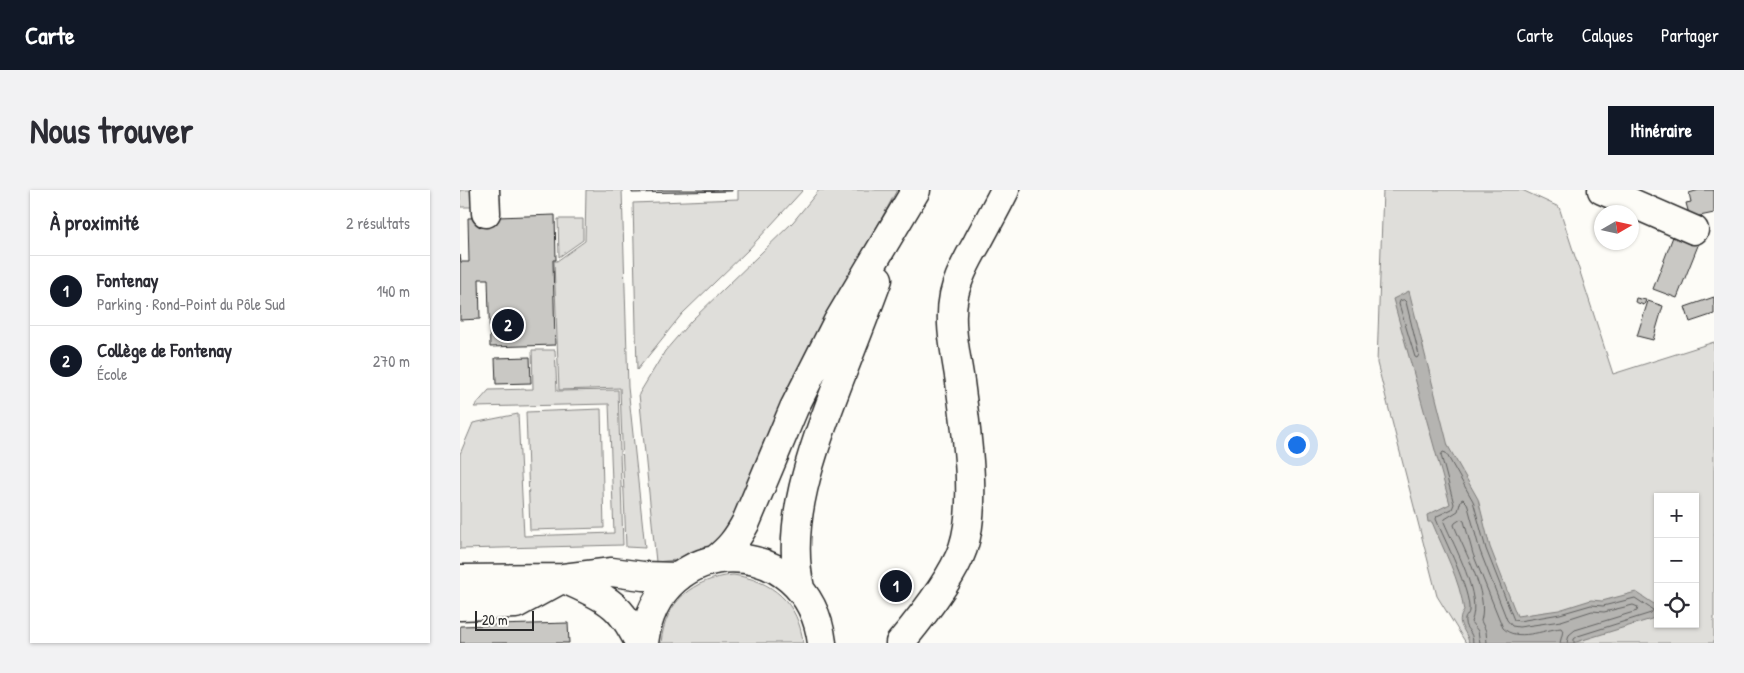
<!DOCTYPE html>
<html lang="fr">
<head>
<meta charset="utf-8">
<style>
  body { margin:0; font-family:"Patrick Hand",sans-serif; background:#f2f2f3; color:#2b2b33 }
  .controls { position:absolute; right:15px; bottom:15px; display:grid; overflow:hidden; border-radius:0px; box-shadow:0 1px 4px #0004 }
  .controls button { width:45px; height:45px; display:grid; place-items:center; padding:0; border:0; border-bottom:1px solid #e1e1e2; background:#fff; color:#2b2b33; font:25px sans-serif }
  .compass { position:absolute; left:1134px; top:15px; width:45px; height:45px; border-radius:50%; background:#fff; box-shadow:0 1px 4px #0004; rotate:81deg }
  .scale { position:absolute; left:15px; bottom:12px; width:59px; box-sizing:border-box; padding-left:5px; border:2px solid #2b2b2b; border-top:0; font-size:14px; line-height:18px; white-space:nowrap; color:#2b2b2b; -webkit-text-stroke:4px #fdfcf7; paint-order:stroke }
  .you { position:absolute; left:836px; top:254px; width:18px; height:18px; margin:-12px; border:4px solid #fff; border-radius:50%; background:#1a73e8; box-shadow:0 0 0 8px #1a73e833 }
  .badge { display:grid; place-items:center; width:32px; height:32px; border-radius:50%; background:#111827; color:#fff; font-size:16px; font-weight:700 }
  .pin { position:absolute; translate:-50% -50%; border:2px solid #fff; box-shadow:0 1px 5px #0006 }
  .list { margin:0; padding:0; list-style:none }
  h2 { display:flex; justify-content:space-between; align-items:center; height:65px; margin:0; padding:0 20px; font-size:21px }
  h2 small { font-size:16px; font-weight:400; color:#7c7c81 }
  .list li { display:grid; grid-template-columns:32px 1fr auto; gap:15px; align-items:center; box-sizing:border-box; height:70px; padding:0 20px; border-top:1px solid #e1e1e2 }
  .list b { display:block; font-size:19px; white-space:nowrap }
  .list p { margin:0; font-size:16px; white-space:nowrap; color:#7c7c81 }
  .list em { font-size:16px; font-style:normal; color:#7c7c81 }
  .icon { flex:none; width:28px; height:28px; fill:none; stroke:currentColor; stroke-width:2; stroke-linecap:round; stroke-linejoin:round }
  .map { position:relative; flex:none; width:1254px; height:453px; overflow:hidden; border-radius:0px }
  header { display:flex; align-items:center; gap:30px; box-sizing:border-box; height:70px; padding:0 25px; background:#111827; color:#fff }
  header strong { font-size:24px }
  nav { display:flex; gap:28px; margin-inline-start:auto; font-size:18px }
  .intro { display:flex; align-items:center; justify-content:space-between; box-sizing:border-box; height:120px; padding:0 30px }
  h1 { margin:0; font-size:35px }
  .button { padding:12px 22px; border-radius:0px; background:#111827; color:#fff; font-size:18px; font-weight:700 }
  main { display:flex; gap:30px; padding:0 30px }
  aside { flex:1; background:#fff; border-radius:0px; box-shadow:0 1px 4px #0004 }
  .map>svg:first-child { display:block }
  .green { fill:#dfdeda; stroke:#858482; fill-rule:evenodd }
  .water { fill:#b5b4b1; stroke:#7e7d7b }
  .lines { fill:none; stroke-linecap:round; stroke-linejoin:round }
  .shore { stroke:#626261; stroke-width:1 }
  .building { fill:#c9c8c4; stroke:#2b2b2b }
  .minor-casing { stroke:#2b2b2b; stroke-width:31 }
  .major-casing { stroke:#2b2b2b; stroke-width:31 }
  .minor { stroke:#fdfcf7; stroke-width:28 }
  .major { stroke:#fdfcf7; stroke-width:28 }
</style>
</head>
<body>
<header>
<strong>Carte</strong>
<nav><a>Carte</a><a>Calques</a><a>Partager</a></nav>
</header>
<div class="intro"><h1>Nous trouver</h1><a class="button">Itinéraire</a></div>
<main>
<aside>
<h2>À proximité<small>2 résultats</small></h2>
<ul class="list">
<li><span class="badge">1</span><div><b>Fontenay</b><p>Parking · Rond-Point du Pôle Sud</p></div><em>140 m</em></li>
<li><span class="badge">2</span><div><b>Collège de Fontenay</b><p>École</p></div><em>270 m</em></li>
</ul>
</aside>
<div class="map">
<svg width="1254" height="453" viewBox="0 0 1254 453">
  <rect width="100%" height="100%" fill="#fdfcf7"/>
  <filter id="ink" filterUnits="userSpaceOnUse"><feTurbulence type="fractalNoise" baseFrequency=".02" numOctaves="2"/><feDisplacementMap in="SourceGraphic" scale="10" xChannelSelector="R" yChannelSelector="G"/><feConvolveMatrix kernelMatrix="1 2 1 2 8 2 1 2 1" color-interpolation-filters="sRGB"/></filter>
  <g filter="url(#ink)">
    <path class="green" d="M0,0h15l1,17h-16z
      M126,0h36l6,197 17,161 -19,-1 -6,-159 -61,2 -5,-129h3l28,-20z
      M278,0h65l-55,60 -66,64 -45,56 -4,-167 105,-4z
      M359,0h78l-41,75 -131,275 -39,19 -30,3 -17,-168 26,-43 26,-30 102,-99z
      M923,0h139l37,17 54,167 101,-32v301h-248l-29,-47 -60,-233zM1198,307h37v127h-37z
      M98,29h25v21l-24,17z
      M72,160h23l2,41 61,-1 5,155 -163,4v-95l13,-31 45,-9 6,122 90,-3 -5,-129 -135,3 15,-17 44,-1z
      M141,219l3,119 -74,2 -4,-118z
      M273,385c39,5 66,28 70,68h-142c4,-42 32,-64 72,-68z"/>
    <path class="water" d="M949,101l39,155 30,53 12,48 27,69 42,-6 32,-10 11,1 34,-9 21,14 1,11 -85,26h-104c-2,-13 -15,-19 -5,-32 -4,-31 -20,-60 -32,-89h-4l-1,-7 23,-11 -57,-205z"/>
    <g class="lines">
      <path class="shore" d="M944,110l2,2 13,53 -2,3 -2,-1 -16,-53 1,-3z
        M1013,453c0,-13 -8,-13 -8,-21 -1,-5 3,-6 4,-11 2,-20 -25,-72 -33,-92l1,-3 15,-7 2,-5 -13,-49 2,-3 3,1 27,48 13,48 28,71 5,1 41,-7 31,-9 12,1 32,-8 18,12 -2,3 -73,23 -4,3v4
        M1020,453l-2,-12 -7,-9c12,-25 -17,-76 -27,-100l1,-3 13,-8 3,-11 2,-1 4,4 13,48 27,69 5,6 7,1 42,-6 31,-10 12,1 29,-7 5,2 -1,4 -62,19 -6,5 -2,8
        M1027,453l-1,-12 -5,-10c8,-28 -17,-70 -27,-96l1,-2 6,-4 3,2 9,33 30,74c14,14 40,2 58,0l2,3 -3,12"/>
    </g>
    <path class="building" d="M172,0h100v1l-100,2z
      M1239,0h15v23l-24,5 -4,-15 5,-1 -2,-9z
      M95,25l1,45h-3l2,85 -65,2 -2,-68h-9l1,40 -20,1v-65l1,7h8l-1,-44z
      M1214,44l25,9 -22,55 -24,-9z
      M1254,107v17l-24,8 -5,-15z
      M1176,108l10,2 -2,5 -9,-3z
      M1188,111l15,5 -10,34 -16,-4z
      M70,167l1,26 -35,1 -1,-26z
      M108,433l1,20h-109v-17z"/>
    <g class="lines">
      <g class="minor-casing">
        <path id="minor" d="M25,0l1,23
          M1142,0l92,40
          M103,388c21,11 46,19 60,38 7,8 11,18 17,27
          M0,389l103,-1 49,-6 31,4 35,1
          M0,416l56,-2 44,-24
          M440,453c20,-24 53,-66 63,-95 15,-45 3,-118 -3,-166 -4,-28 -12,-58 -6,-87 4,-18 13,-35 23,-52 9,-17 19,-35 28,-53"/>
      </g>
      <g class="major-casing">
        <path id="major" d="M255,370c15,-12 22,-21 31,-38l48,-114 43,-85 79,-133
          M340,398c-16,-69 16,-146 40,-210 13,-33 26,-66 38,-99
          M184,453c13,-113 164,-113 178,0"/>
      </g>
      <use href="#minor" class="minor"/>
      <use href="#major" class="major"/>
    </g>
  </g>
</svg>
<div class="controls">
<button>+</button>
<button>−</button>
<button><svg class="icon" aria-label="locate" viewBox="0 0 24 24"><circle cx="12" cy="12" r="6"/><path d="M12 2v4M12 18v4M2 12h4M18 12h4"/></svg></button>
</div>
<svg class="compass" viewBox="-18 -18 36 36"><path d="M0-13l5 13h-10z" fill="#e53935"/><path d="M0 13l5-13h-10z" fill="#7c7c81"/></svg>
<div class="scale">20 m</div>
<div class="you"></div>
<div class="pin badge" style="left:436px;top:396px">1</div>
<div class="pin badge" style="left:48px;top:135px">2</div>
</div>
</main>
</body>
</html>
